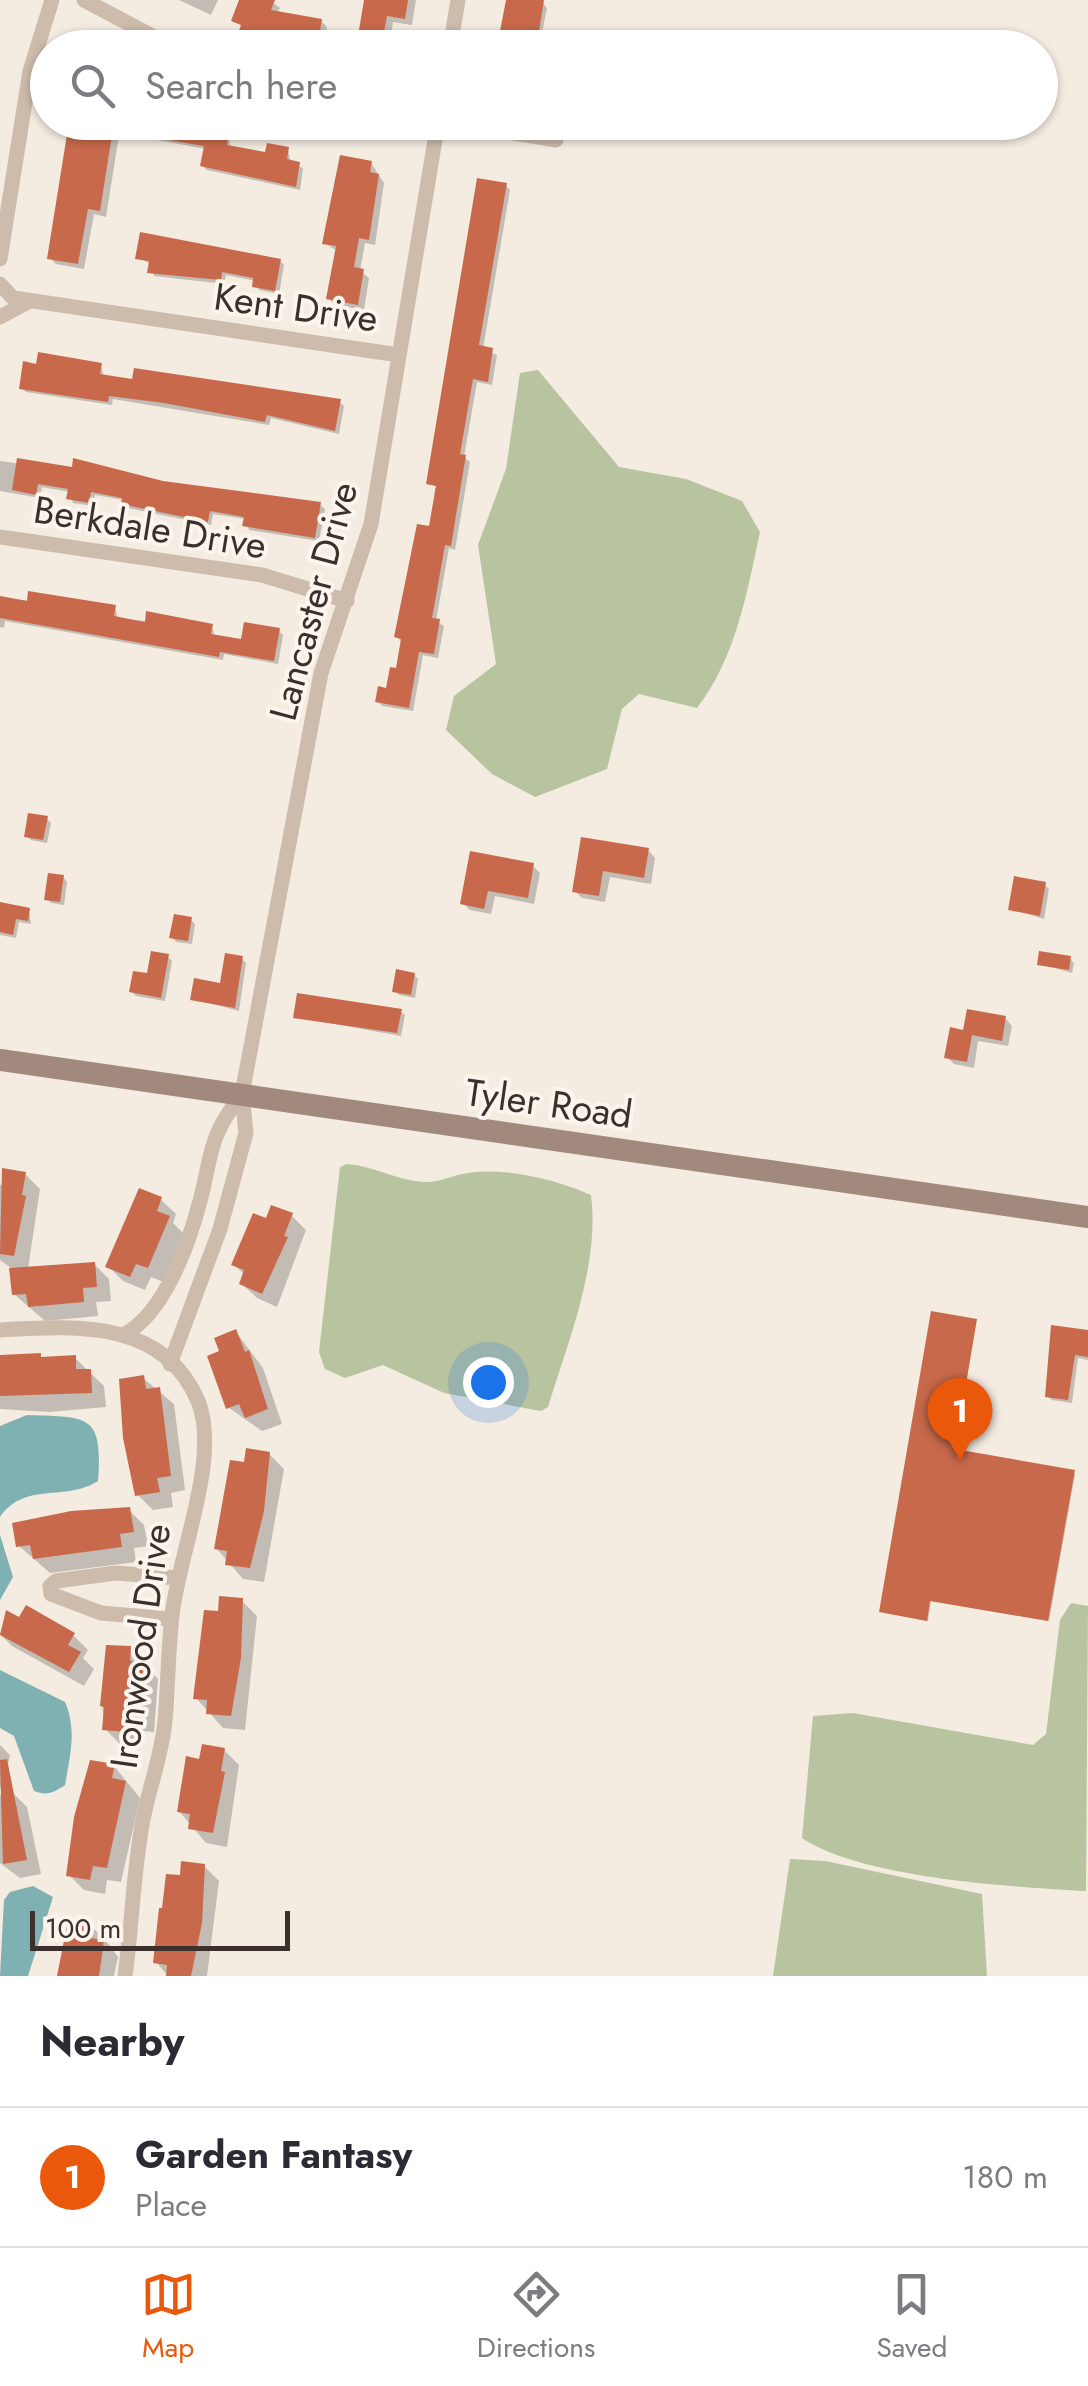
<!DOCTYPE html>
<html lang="en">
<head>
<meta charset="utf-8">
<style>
  body { margin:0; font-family:Jost,sans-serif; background:#f2f2f3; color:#2b2b33 }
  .scale { position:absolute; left:30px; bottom:25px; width:260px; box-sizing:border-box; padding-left:10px; border:5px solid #3b302b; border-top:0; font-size:28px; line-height:35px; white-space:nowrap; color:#3b302b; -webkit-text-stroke:8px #fbf5ee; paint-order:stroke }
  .you { position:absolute; left:488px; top:1382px; width:35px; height:35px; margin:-25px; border:8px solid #fff; border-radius:50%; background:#1a73e8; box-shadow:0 0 0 15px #1a73e833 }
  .badge { display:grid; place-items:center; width:65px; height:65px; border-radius:50%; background:#ea580c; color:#fff; font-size:32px; font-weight:700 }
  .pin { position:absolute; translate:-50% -82px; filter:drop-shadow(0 2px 5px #0008) }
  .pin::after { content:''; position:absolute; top:52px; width:35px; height:30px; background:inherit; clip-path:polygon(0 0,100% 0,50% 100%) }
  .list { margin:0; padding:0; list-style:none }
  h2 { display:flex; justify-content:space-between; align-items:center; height:130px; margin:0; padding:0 40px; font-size:42px }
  h2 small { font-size:32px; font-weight:400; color:#7c7c81 }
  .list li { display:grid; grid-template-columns:65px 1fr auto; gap:30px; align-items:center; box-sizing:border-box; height:140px; padding:0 40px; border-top:2px solid #e1e1e2 }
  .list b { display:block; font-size:38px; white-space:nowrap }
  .list p { margin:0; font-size:32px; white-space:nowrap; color:#7c7c81 }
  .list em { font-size:32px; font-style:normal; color:#7c7c81 }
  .icon { flex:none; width:55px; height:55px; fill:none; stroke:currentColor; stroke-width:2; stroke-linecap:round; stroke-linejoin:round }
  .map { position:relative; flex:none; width:1088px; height:1976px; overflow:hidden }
  .search { position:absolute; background:#fff; box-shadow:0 2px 8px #0004; left:30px; right:30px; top:30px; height:110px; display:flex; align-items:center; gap:25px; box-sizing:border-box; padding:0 35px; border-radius:55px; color:#7c7c81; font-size:38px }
  .sheet { height:270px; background:#fff }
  nav { display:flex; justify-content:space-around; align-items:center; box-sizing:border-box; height:140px; border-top:2px solid #e1e1e2; background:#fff; font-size:28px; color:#7c7c81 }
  nav a { display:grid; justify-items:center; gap:5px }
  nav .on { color:#ea580c }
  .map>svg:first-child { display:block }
  .green { fill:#b8c4a0 }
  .water { fill:#7fb0b2 }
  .shadow { fill:#0003 }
  .building { fill:#c8694b }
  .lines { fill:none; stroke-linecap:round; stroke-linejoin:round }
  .street { stroke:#cdbbac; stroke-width:15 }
  .secondary { stroke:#a18a7d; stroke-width:22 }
  .labels { text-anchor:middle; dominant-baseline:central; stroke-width:8; stroke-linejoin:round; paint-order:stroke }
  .street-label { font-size:38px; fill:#3b302b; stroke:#fbf5ee }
</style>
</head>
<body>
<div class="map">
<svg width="1088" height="1976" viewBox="0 0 1088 1976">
  <rect width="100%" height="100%" fill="#f4ebe1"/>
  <path class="green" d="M538,370l81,97 67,12 56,22 18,31c-13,60 -24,126 -63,176l-58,-14 -17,15 -15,60 -72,28 -43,-23 -46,-44 8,-34 42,-32 -18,-119 28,-76 14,-96z
    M347,1164c27,2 49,16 76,18 15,1 30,-7 45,-9 37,-6 89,7 123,22 9,70 -23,146 -43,212l-7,4 -97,-18 -61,-28 -38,13 -20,-9 -6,-17 21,-185z
    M1071,1603l17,3 -2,285c-74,-4 -225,-13 -284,-53l11,-122 40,-3 180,32 13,-11 14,-114z
    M790,1859l35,2 157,33 5,82h-214z"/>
  <path class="water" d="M27,1415c62,2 76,-1 71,66 -33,21 -73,0 -98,36v-91z
    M0,1535l13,42 -13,23z
    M0,1670l65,32c12,28 5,54 0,83 -12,8 -18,11 -31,6l-20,-55 -14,-8z
    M33,1886l20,11 -25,79h-28l4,-76 6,-8z"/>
  <path class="shadow" d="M179,0h39l-7,15z
    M241,0h28l11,8 -3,5 44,8 6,6 -4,21h-27l1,-4 -29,-5 -3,8 -19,-7 -5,-6 2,-7 -9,-7z
    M365,0h51l-4,25 -19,-3 -4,26h-31z
    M507,0h33l7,8 -8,40h-40z
    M114,122l6,7 -14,88 -12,-3 -10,55 -28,-5 -6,-6z
    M155,122h39l-1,7 35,6 3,13 36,6 21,-4 3,13 12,5 -3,22 -93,-20 -4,-4 3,-17 -49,-9 -4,-4z
    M371,163l13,20 -9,62 -10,-2 -5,28 9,7 -5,32 -29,-5 -6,-7 8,-47 -12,-8z
    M506,186l4,4 -27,159 14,6 -5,30 -15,-3 -13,75 6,5 -9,53 -6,35 -6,-2 -13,73 8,5 -6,32 -15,-3 -10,56 -31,-5 -4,-5 20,-31 5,-27 -6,-6 34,-108 4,-41 13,3 -19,-8z
    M138,258l142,3 4,4 -5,29 -20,-4 -3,-9 -30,-6 -2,9 -70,-8 -3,-12z
    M101,365l3,12 235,25 5,4 -5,28 -68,-16 -2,7 -156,-26 -1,6 -86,-13 -5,-4z
    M0,461l320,44 5,4 -6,32 -70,-11 -3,-11 -33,-5 -2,11 -83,-17 -4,-8 -29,-5 -2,11 -20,-3 -3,-11 -28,-5 -2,11 -40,-7z
    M0,598l115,10 3,11 94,7 3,11 28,5 36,-11 4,4 -5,29 -54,-10 -1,6 -218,-39 -1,7 -4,-1z
    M47,819l4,4 -4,20 -16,-3 -5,-4z
    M584,839l64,11 7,8 -4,26 -41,-7 -5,25 -23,-4 -7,-7z
    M533,866l7,7 -6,31 -39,-8 -4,18 -21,-4 -7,-7z
    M63,877l4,5 -3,23 -13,-2 -4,-4z
    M1044,884l5,5 -5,30 -33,-10z
    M0,905l29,5 2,14 -12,-2 -3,16 -16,-3z
    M191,920l4,4 -3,20 -16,-2 -4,-5z
    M168,957l4,4 -7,40 -29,-5 -4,-4z
    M242,959l4,4 -7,48 -46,-12 29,-14z
    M1070,959l4,4 -2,10 -32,-9z
    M414,975l4,4 -3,19 -16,-3 -4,-4z
    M400,1011l5,4 -4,21 -105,-19z
    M1005,1018l7,8 -4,20 -30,-5 -4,27 -20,-4 -7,-7 18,-24z
    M25,1174l15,15 -12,80 66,-5 15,15 2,22 -15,1 2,14 -53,5 -31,-27 -3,-26 -11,-8v-75z
    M161,1200l15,14 -3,9 10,10 -19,49 -13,-5 -6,13 -22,-9 -15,-15z
    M292,1216l14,14 -29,77 -20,-9 -15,-14 3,-9 -11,-10 33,-43z
    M976,1321l-21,131 120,22 -26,147 -118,-20 -3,20 -46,-9z
    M236,1332l27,36 19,56 -20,7 -33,-23 -6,-55z
    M1088,1333v27l-10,-2 -6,45 -20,-3 -5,-4z
    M0,1358h75l29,28 2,21 -57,5 -49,-3z
    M143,1378l31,26 11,86 -14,3 2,14 -20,3 -15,-15z
    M269,1454l15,15 -20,113 -21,-3 -27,-31 30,-83z
    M129,1510l15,15 4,21 -14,2 2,14 -86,11 -31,-27z
    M242,1601l15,15 -12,114 -22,-2 -27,-30 24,-85z
    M7,1613l66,22 15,15 -5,8 11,11 -10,17 -72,-40 -12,-12z
    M130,1649l28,30 -4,53 -13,-1 -1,15 -20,-2 -15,-15 -3,-24z
    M0,1745l10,10 -7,34 -3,-1z
    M224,1750l15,15 -12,82 -21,-4 -27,-32 22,-49z
    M114,1766l26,32 -19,84 -14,-2 -2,14 -21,-4 -15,-15z
    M12,1792l15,15 14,67 -21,4 -20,-15v-68z
    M204,1866l15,15 -12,95h-39l-12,-14 26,-84z
    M70,1923l21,3 15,15 12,16 -4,19h-57z"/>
  <path class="building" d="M239,0h36l-4,10 51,9 -5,29h-23l1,-8 -33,-6 -3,9 -21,-9 3,-9 -10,-4z
    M364,0h44l-3,19 -18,-3 -6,32h-25z
    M506,0h38l-6,37 -38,-6z
    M69,122h45l-14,89 -12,-2 -10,55 -31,-5z
    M152,122h38l-1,4 40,7 -2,12 38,7 2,-9 22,4 -2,12 13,3 -4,25 -96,-21 4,-20 -54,-9z
    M340,155l32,6 -2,11 9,2 -10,66 -10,-2 -5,29 10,2 -6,36 -32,-6 10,-53 -14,-2z
    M477,178l30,5 -28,162 14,3 -5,34 -15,-3 -13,75 6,1 -9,54 -6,37 -6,-1 -13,73 8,1 -6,35 -15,-2 -10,56 -34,-6 3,-16 8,2 4,-21 6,1 5,-29 -7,-2 23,-113 12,2 7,-40 -10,-2z
    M140,232l141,27 -6,32 -23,-4 1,-9 -31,-6 -1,8 -74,-7 2,-12 -14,-2z
    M38,352l64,11 -2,11 32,5 2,-11 207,31 -6,32 -68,-16 -2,7 -101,-19 -55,-7 -1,6 -89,-13 4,-28 13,3z
    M17,458l55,9 1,-9 90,23 158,21 -6,36 -73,-12 2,-9 -34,-6 -2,11 -87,-18 1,-6 -31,-6 -2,11 -23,-4 2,-10 -30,-5 -2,11 -24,-5z
    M28,591l88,14 -2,11 31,6 1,-11 67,13 -2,10 30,5 3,-17 36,6 -6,33 -54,-9 -1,5 -219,-39v-22l27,5z
    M28,813l20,3 -5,24 -19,-3z
    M581,837l68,11 -5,30 -41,-7 -4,25 -27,-4z
    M470,851l64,12 -6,35 -40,-7 -4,18 -24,-5z
    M48,873l16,2 -4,27 -16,-2z
    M1014,876l32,6 -6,34 -32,-6z
    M0,902l30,6 -2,13 -12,-2 -3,16 -13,-3z
    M174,914l18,3 -4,24 -19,-3z
    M151,951l18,3 -8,44 -32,-6 4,-21 14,2z
    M1039,951l32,5 -2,14 -32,-5z
    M225,953l18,3 -8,52 -45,-8 4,-22 26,5z
    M396,969l19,4 -4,22 -19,-3z
    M297,993l105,16 -5,24 -104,-15z
    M967,1009l39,7 -4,25 -30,-6 -5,27 -23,-4 6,-31 13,3z
    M2,1168l24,4 -4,23 4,1 -12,60 -14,-2z
    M139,1188l23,9 -5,14 13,5 -22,52 -12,-4 -6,13 -25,-10z
    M271,1205l22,8 -9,23 4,1 -26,57 -23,-10 5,-14 -13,-5 22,-52 13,5z
    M95,1262l2,25 -14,1 1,14 -56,5 -2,-13 -14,1 -3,-27z
    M931,1311l46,8 -22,130 120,21 -27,151 -118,-20 -3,20 -48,-9z
    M1051,1325l37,5v27l-13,-2 -7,45 -23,-3z
    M236,1329l9,23 4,-2 19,59 -23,9 -6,-14 -13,5 -19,-53 12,-5 -5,-13z
    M41,1353v4l35,-2v14h15l1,24 -92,3v-41z
    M144,1375l2,14 14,-2 11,89 -14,2 3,14 -25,4 -12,-58 -4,-59z
    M246,1448l24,4 -6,59 -14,57 -25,-3 2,-14 -13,-2 16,-89 14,2z
    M130,1507l4,25 -14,2 2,13 -89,12 -3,-14 -14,2 -4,-24 59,-12z
    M219,1596l24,2 -2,60 -10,58 -25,-2 1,-14 -14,-1 11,-89 14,1z
    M26,1605l49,28 -7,12 13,7 -12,20 -69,-37 6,-25 13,7z
    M106,1645l25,1 -1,15 14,1 -4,56 -13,-1 -1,15 -24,-2 2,-23 -4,-1z
    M202,1744l23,4 -4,23 4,1 -12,61 -25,-4 2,-15 -13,-2 9,-56 13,3z
    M7,1759l20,101 -24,4 -3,-104z
    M90,1760l25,4 -3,14 14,3 -19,87 -14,-2 -3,14 -24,-4 8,-59z
    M181,1861l24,3 -3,59 -11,53h-25l1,-11 -14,-2 6,-55h3l4,-34 14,1z
    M68,1920l24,4 -2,14 14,2 -5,36h-42z"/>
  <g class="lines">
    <path class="street" d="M84,0l91,48
      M450,48l8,-48
      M447,122l109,18
      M0,259l30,-188 22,-71
      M0,284l13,14 386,57
      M0,317l30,-16
      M0,537l262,38 85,26
      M0,1330c73,-4 163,-12 198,71 23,57 -20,154 -26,215 -4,35 -4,71 -7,106 -4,36 -17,69 -23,103 -9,50 -10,101 -17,151
      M125,1334c40,-22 64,-91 75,-133 7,-24 9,-53 21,-75 5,-11 14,-22 21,-32
      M170,1364l50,-135 26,-96 -4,-39 79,-421 50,-149 67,-402
      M171,1619l-70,-6 -50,-19 -1,-8 6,-5 60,-8 63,5"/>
    <path class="secondary" d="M0,1060l1088,157"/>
  </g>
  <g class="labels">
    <g class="street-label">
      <text transform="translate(296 307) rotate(8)">Kent Drive</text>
      <text transform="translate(150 527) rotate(9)">Berkdale Drive</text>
      <text transform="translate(313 601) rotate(-75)">Lancaster Drive</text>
      <text transform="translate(549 1103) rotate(8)">Tyler Road</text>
      <text transform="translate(140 1646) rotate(-82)">Ironwood Drive</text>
    </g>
  </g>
</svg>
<div class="scale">100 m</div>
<div class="you"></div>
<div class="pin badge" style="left:960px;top:1460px">1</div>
<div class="search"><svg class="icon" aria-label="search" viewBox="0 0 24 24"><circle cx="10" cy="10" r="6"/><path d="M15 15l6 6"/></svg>Search here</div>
</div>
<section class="sheet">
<h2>Nearby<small></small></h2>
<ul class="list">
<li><span class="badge">1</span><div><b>Garden Fantasy</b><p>Place</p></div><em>180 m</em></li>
</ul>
</section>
<nav>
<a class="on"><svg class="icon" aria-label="map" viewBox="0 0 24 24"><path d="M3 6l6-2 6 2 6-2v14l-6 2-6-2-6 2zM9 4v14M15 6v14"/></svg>Map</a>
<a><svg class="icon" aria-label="directions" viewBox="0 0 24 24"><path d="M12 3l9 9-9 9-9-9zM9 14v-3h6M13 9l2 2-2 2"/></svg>Directions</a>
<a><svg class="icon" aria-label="saved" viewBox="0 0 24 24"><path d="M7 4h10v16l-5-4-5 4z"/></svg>Saved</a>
</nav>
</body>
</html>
